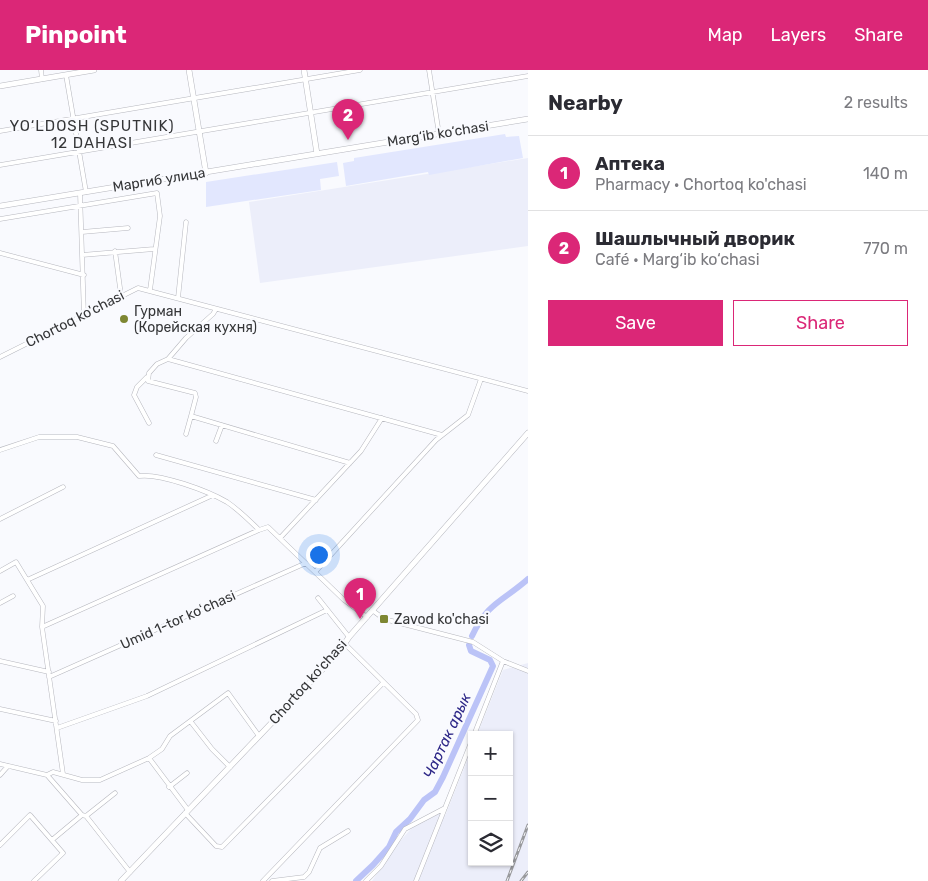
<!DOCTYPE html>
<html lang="en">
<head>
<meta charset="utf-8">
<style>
  body { margin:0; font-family:Rubik,sans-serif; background:#f2f2f3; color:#2b2b33 }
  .controls { position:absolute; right:15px; bottom:15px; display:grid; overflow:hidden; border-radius:0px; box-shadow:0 1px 4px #0004 }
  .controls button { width:45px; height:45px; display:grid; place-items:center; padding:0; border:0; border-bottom:1px solid #e1e1e2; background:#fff; color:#2b2b33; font:25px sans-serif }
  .you { position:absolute; left:318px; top:484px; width:18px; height:18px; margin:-12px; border:4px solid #fff; border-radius:50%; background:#1a73e8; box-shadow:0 0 0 8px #1a73e833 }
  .badge { display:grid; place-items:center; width:32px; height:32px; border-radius:50%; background:#db2777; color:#fff; font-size:16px; font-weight:700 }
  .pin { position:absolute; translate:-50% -41px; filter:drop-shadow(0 1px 2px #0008) }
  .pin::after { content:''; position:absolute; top:26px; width:18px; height:15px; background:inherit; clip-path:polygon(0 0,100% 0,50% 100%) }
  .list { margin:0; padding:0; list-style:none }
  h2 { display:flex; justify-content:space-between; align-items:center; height:65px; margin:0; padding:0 20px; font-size:21px }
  h2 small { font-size:16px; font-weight:400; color:#7c7c81 }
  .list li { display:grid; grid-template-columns:32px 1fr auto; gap:15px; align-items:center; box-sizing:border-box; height:75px; padding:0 20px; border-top:1px solid #e1e1e2 }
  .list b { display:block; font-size:19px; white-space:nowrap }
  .list p { margin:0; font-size:16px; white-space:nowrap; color:#7c7c81 }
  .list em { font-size:16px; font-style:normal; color:#7c7c81 }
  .actions { display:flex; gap:10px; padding:15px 20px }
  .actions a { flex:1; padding:11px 0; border:1px solid #db2777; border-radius:0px; text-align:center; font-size:18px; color:#db2777 }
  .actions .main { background:#db2777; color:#fff }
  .icon { flex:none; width:28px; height:28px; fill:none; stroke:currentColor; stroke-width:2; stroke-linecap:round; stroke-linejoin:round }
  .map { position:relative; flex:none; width:528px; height:811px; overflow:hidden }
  header { display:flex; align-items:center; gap:30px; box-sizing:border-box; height:70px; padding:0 25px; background:#db2777; color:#fff }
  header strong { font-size:24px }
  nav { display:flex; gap:28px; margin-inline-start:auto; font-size:18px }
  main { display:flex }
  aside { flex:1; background:#fff }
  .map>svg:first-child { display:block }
  .built { fill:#eceefa }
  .green { fill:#e2e7fe }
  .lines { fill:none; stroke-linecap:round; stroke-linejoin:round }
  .river { stroke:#bbc3f7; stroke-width:6 }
  .street-casing { stroke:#b6b7be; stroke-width:5 }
  .secondary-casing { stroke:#b6b7be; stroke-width:6 }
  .street { stroke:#fff; stroke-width:4 }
  .secondary { stroke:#fff; stroke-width:5 }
  .rail-casing { stroke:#98999c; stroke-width:3 }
  .rail { stroke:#f9fafe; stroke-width:1; stroke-dasharray:4; stroke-linecap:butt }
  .poi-dot { fill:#7e8733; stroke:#f9fafe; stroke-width:2 }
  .labels { text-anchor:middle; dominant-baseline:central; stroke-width:4.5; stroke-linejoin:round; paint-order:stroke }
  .street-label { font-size:14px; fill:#353638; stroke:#f9fafe }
  .poi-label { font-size:14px; fill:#353638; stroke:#f9fafe; text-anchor:start }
  .neighbourhood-label { font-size:15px; letter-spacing:1px; fill:#353638; stroke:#f9fafe }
  .water-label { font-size:15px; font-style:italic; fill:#2e2888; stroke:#f9fafe }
</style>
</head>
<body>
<header>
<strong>Pinpoint</strong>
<nav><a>Map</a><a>Layers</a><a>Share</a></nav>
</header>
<main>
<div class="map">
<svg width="528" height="811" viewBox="0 0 528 811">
  <rect width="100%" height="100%" fill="#f9fafe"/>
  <path class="built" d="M528,88v88l-268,37 -11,-81z
    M528,593v218h-156l23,-34 21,-24 22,-10 7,3 27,-68v114h37v-127h-32l26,-65z"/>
  <path class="green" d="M505,64l1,3 13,-1 4,22 -94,17 -1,-3 -82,14 -3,-23 11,-2v-3z
    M337,92l2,14 -19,3 1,11 -115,17v-25z"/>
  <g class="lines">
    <path class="river" d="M472,566c16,-34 30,-34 56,-57
      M356,811l17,-16 16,-18 7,-15 14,-13 14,-19 11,-8 8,-15 50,-111 -3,-6 -19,-9 -2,-6"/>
    <g class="street-casing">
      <path id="street" d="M41,0l1,9
        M429,0l10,64
        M66,5l20,117
        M0,61l360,-61
        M0,95l528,-89
        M80,123l4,123
        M0,149l157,-26 3,23 -10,74
        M82,162l46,-4
        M115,181l6,44
        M0,183l84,22
        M82,185l72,-6
        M178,228l8,-76
        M216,239l-3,5 -27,24 -18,21 -11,5 -8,9 -1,8 47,12 1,4 -5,19 159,47
        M0,287l138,-69 390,103
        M168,289l274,76
        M147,307l-10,10 -3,8 15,28
        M186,364l5,-18
        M216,371l6,-16
        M0,380l39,-13h38l36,9 26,30c21,-3 69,15 88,26 12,8 22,18 32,28l9,-3 76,73 23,17
        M156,385l160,45
        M0,449l63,-32
        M280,468l81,-87 21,-33
        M0,501l16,-9 27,44 -1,21 21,147
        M316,501l120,-131 32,-25 13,-36
        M27,510l186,-85
        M318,528l31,39
        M0,533l13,-7
        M372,540l12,9 89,23 30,19 25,10
        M42,557l217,-97
        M0,591l49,11
        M49,607l257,-114
        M0,639l56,12
        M191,652l21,27 18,18
        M57,658l90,-32 180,-86
        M474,665l29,-74
        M149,688l39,52
        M0,694l47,11 6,-3 29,8h18l49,-22 13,-9 8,-13 58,-43 31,43
        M0,705l8,-9
        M47,705l35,40 4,1 44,56
        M169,717l18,-14
        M185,743l31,33 6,1 161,-164
        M86,746l29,-23
        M52,770l30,-25
        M0,775l30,-30 33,38 -29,28
        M263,811l155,-161 -2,-6 -71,-70
        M272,811l32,-4 5,-5 11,-24 28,-17
        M366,811l15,-15 24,-37 40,-21
        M416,811l56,-141"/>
    </g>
    <g class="secondary-casing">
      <path id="secondary" d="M189,0l17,103
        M304,0l13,84
        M0,16l94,-16
        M0,136l528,-87
        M121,811l218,-229 10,-15 179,-204"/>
    </g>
    <use href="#street" class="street"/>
    <use href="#secondary" class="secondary"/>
    <g class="rail-casing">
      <path id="rail" d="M507,811l21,-56
        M521,811l7,-9"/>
    </g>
    <use href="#rail" class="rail"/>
  </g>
  <g class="poi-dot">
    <circle cx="124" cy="249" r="5"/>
    <rect x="379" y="544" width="10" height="10" rx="2.5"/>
  </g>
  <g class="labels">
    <g class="street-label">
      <text transform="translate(438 64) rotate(-9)">Marg‘ib ko‘chasi</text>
      <text transform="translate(159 110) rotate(-9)">Маргиб улица</text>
      <text transform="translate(75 249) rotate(-27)">Chortoq ko'chasi</text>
      <text transform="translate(178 550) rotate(-24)">Umid 1-tor koʻchasi</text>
      <text transform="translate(308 612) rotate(-48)">Chortoq ko'chasi</text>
    </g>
    <g class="poi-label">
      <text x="134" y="241">Гурман<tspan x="134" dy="16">(Корейская кухня)</tspan></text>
      <text x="394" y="549">Zavod ko'chasi</text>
    </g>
    <g class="neighbourhood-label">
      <text x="92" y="56">YO‘LDOSH (SPUTNIK)<tspan x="92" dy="17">12 DAHASI</tspan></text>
    </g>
    <g class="water-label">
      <text transform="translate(447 666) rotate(-65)">Чартак арык</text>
    </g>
  </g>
</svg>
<div class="controls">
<button>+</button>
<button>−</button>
<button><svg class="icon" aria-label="layers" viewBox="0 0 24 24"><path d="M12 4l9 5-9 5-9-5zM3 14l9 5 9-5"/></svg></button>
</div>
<div class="you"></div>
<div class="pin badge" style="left:360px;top:549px">1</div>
<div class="pin badge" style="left:348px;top:70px">2</div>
</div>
<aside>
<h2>Nearby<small>2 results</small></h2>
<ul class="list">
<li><span class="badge">1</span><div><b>Аптека</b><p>Pharmacy · Chortoq ko'chasi</p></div><em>140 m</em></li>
<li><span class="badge">2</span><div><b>Шашлычный дворик</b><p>Café · Marg‘ib ko‘chasi</p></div><em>770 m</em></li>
</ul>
<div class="actions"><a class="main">Save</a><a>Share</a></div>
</aside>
</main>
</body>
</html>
